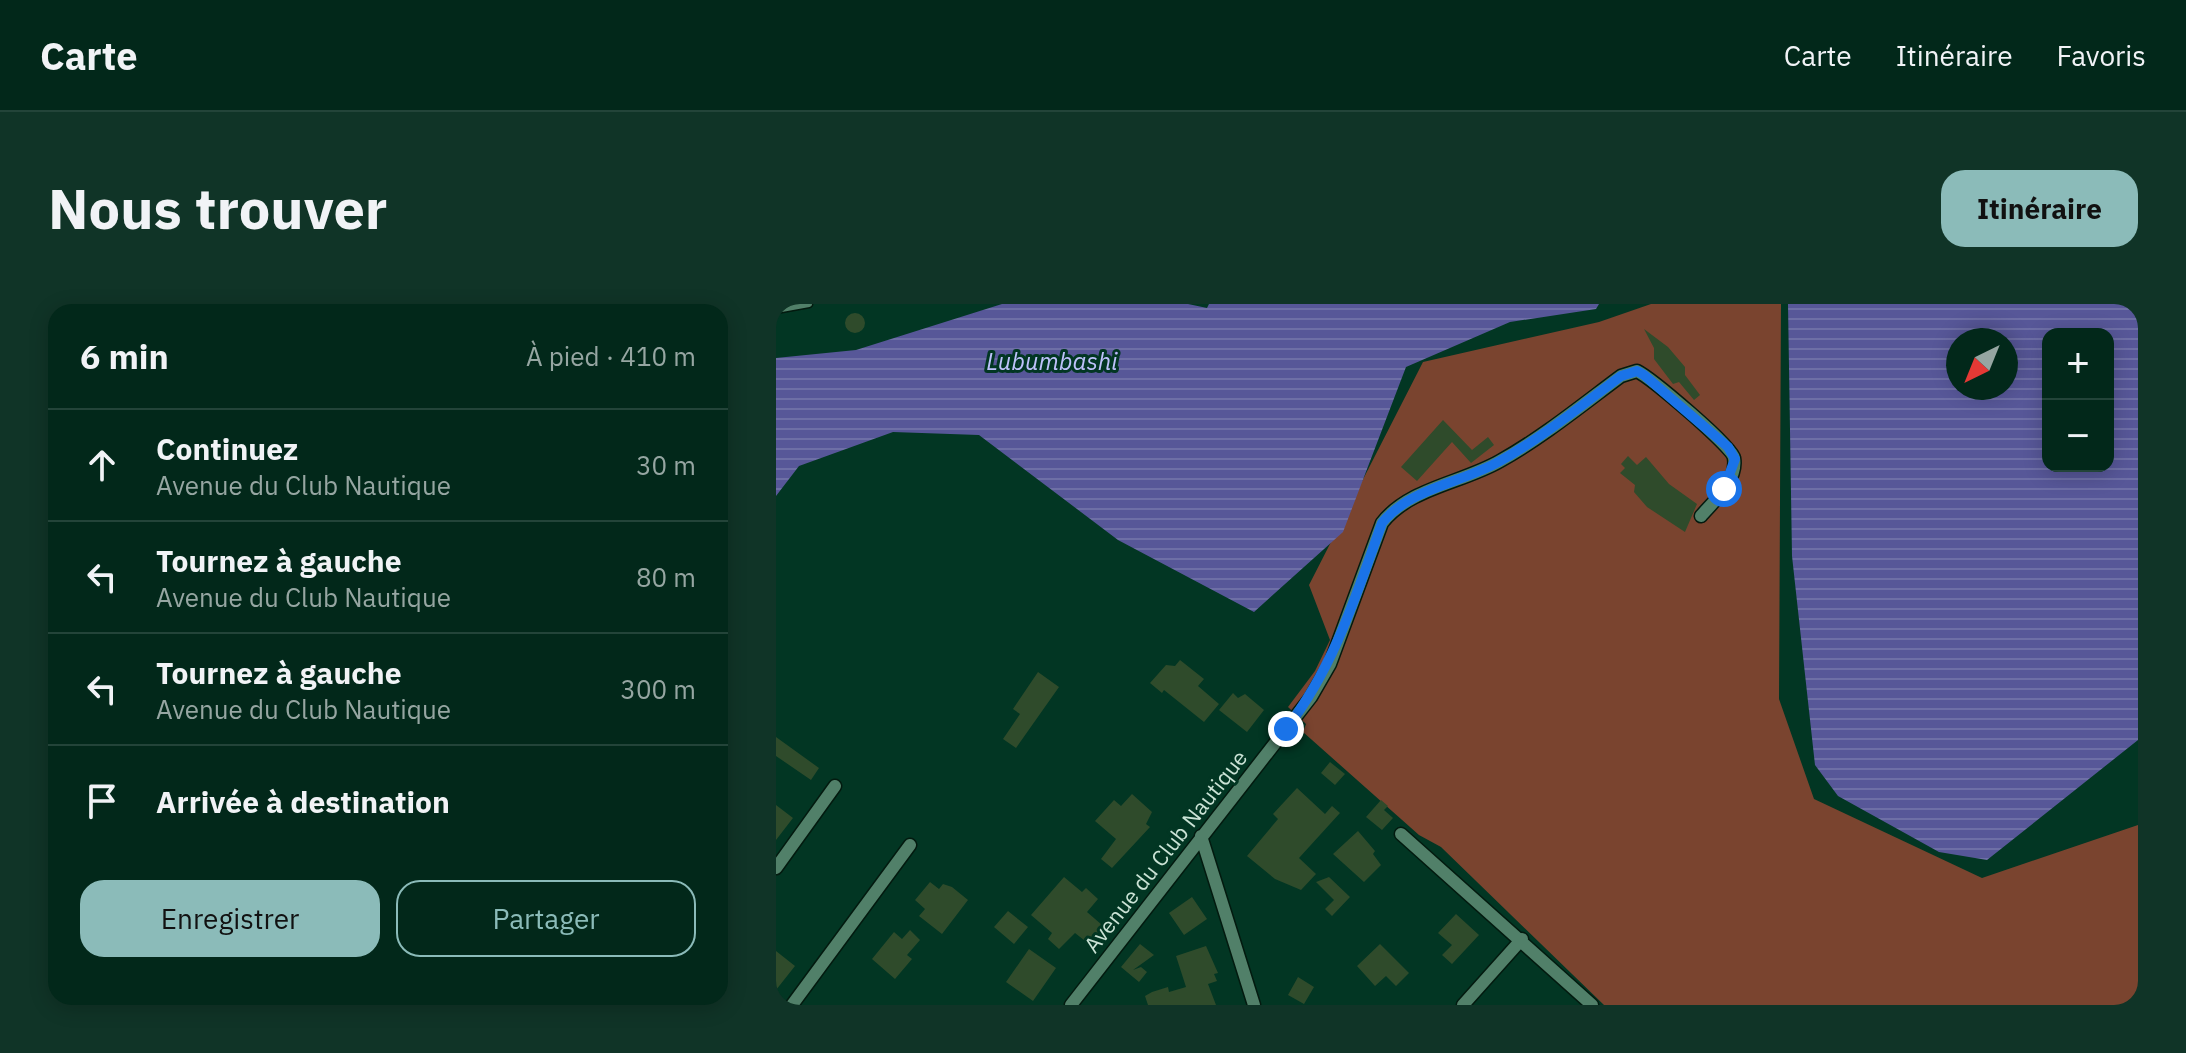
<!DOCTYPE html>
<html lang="fr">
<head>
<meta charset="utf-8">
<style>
  body { margin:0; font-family:"IBM Plex Sans",sans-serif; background:#103427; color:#f1f3f6 }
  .controls { position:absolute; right:24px; top:24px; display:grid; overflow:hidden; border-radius:16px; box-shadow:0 4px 20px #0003 }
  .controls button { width:72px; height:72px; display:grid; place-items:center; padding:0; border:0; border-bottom:2px solid #234439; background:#02281a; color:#f1f3f6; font:40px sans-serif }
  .compass { position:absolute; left:1170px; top:24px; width:72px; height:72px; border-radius:50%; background:#02281a; box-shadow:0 4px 20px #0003; rotate:223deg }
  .stop { position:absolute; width:24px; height:24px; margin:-18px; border:6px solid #1a73e8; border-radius:50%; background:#fff }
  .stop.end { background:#1a73e8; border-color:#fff; box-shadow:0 2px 8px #0008 }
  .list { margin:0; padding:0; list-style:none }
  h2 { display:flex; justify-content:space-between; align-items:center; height:104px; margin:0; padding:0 32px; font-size:34px }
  h2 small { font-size:26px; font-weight:400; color:#96a6a2 }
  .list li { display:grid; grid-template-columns:52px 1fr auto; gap:24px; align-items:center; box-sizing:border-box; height:112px; padding:0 32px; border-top:2px solid #234439 }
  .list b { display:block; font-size:30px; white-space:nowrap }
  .list p { margin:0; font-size:26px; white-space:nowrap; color:#96a6a2 }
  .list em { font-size:26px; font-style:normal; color:#96a6a2 }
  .actions { display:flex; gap:16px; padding:24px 32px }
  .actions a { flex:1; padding:18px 0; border:2px solid #8bbbb9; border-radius:24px; text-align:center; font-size:28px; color:#8bbbb9 }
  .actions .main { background:#8bbbb9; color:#111 }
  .icon { flex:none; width:44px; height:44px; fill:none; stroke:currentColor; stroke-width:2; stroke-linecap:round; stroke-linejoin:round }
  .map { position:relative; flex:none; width:1362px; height:701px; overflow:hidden; border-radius:24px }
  header { display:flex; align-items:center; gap:48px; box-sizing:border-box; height:112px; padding:0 40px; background:#02281a; border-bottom:2px solid #234439 }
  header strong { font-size:38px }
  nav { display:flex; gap:44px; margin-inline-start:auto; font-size:28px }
  .intro { display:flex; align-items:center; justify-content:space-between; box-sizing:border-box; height:192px; padding:0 48px }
  h1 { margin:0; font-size:56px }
  .button { padding:20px 36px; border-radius:24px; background:#8bbbb9; color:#111; font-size:28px; font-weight:700 }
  main { display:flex; gap:48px; padding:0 48px }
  aside { flex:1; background:#02281a; border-radius:24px; box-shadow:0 4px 20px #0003 }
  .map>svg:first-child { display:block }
  .grass { fill:#7a442f }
  .water { fill:url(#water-rules); fill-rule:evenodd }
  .building { fill:#2f4b2b }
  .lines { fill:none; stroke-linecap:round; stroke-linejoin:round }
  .service-casing { stroke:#031a0f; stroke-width:9 }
  .minor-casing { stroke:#031a0f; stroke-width:15 }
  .service { stroke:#518069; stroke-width:6 }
  .minor { stroke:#518069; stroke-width:12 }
  .route { stroke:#1a73e8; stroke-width:10 }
  .labels { text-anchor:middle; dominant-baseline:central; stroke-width:6; stroke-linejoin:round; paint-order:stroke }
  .street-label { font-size:22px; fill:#cbe3d6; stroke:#023623 }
  .water-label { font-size:24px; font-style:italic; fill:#bec2fb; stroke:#023623 }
</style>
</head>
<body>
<header>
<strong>Carte</strong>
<nav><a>Carte</a><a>Itinéraire</a><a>Favoris</a></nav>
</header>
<div class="intro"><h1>Nous trouver</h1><a class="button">Itinéraire</a></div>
<main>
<aside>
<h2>6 min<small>À pied · 410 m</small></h2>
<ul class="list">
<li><svg class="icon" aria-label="ahead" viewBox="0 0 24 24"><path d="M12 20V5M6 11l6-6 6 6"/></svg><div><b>Continuez</b><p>Avenue du Club Nautique</p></div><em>30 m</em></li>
<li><svg class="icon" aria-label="left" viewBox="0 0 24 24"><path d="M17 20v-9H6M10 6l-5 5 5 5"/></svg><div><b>Tournez à gauche</b><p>Avenue du Club Nautique</p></div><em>80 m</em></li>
<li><svg class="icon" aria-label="left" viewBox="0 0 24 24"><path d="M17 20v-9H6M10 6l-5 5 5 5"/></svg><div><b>Tournez à gauche</b><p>Avenue du Club Nautique</p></div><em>300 m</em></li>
<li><svg class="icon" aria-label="arrive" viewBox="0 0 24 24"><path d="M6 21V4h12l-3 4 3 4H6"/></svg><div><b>Arrivée à destination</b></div></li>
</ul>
<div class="actions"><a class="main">Enregistrer</a><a>Partager</a></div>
</aside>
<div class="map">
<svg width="1362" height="701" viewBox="0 0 1362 701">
  <defs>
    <pattern id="water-rules" width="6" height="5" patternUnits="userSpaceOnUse" patternTransform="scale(2)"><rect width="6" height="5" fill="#575798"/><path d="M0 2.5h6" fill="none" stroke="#6e6fa6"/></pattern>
  </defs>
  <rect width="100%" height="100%" fill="#023623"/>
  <path class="grass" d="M875,0h130l-2,395 35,100 168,79 156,-53v180h-534l-163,-158 -22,-12 -116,-103 3,-8 -18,-17 27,-36 15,-31 -21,-55 114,-223 176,-40z"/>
  <path class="water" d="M226,0h186l19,4 2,-4h390l-3,5 -86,13 -104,45 -63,165 -89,80 -136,-72 -139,-105 -86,-3 -94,34 -23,30v-138l80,-8z
    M1012,0h350v436l-151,120 -48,-8 -101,-56 -23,-31 -23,-209zM1272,30h60v132h-60zM1182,36h48v48h-48z"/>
  <path class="building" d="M69 19a10 10 0 1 1 20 0a10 10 0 1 1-20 0Z
    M868,25l24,18 17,20v8l15,20 -6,5 -15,-18 -6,2 -19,-25v-11z
    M667,116l29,30 16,-13 6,8 -23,18 -19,-21 -35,39 -16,-14z
    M852,152l9,9 9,-8 23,27 28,20 -12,28 -38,-25 -13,-15 1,-7 -15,-12 5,-5 -4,-4z
    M404,356l24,19 -6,7 21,18 -15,18 -40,-32 -2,3 -12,-10 16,-18 9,1z
    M262,368l21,15 -43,61 -13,-9 17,-25 -7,-5z
    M457,389l5,5 7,-4 19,16 -17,22 -28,-22z
    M0,433l43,31 -8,12 -35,-24z
    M554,458l15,12 -10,11 -14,-12z
    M521,484l28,26 7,-8 8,7 -41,45 17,16 -15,16 -26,-11 -28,-23 31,-37 -5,-5z
    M356,490l20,18 -6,12 4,3 -38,41 -11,-9 15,-20 -21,-18 19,-21 7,6z
    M605,496l7,6 -4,4 9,8 -11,12 -16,-13z
    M0,501l17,13 -17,22z
    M582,527l17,20 -2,3 8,11 -17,17 -31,-28z
    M288,573l18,15 4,-4 12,11 -11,13 22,19 -15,17 -19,-15 -16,16 -11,-10 4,-6 -21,-18z
    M553,573l21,20 -18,19 -7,-7 9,-9 -18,-18z
    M154,578l9,7 4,-5 9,3 16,13 -26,34 -23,-18 6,-7 -10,-9z
    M416,593l15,22 -23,16 -15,-22z
    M232,607l20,16 -14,17 -20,-17z
    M680,610l23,21 -27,29 -10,-9 10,-10 -14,-12z
    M134,626l10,10 -13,15 5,4 -17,20 -23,-20 22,-27 8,7z
    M364,640l14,11 -21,15 8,-3 6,5 -8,10 -18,-15z
    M604,640l29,29 -13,13 -10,-10 -11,10 -18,-20z
    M430,642l12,27 -4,1 3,7 -9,3 8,21h-68l-3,-9 7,-4 16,-5 1,5 17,-5 -10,-31z
    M253,645l27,19 -23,33 -27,-19z
    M0,647l19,15 -19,24z
    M522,673l16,10 -10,17 -16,-9z"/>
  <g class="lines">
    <g class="service-casing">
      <path id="service" d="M0,6l33,-6"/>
    </g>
    <g class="minor-casing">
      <path id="minor" d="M625,530l191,171
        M425,532l53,169
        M0,564l59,-82
        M16,701l118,-160
        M295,701l240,-308 19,-33 52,-141c27,-35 80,-40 118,-62 43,-24 82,-56 121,-85l16,-5c14,7 95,75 97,87 4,22 -20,43 -33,58
        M687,701l59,-66"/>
    </g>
    <use href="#service" class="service"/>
    <use href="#minor" class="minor"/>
  </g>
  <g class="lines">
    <path class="route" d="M510,425c48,-62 70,-133 96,-206 28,-35 80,-40 118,-62 43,-24 82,-56 121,-85l16,-5 7,4 84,72 7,12 -11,30"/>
  </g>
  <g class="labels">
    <g class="street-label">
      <text transform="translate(389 547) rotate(-52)">Avenue du Club Nautique</text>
    </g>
    <g class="water-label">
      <text x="276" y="57">Lubumbashi</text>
    </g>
  </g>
</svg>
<div class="controls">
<button>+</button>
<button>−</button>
</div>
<svg class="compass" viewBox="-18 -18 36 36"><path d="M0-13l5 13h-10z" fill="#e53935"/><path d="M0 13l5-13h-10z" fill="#96a6a2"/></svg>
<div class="stop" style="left:948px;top:185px"></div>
<div class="stop end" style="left:510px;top:425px"></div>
</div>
</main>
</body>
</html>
